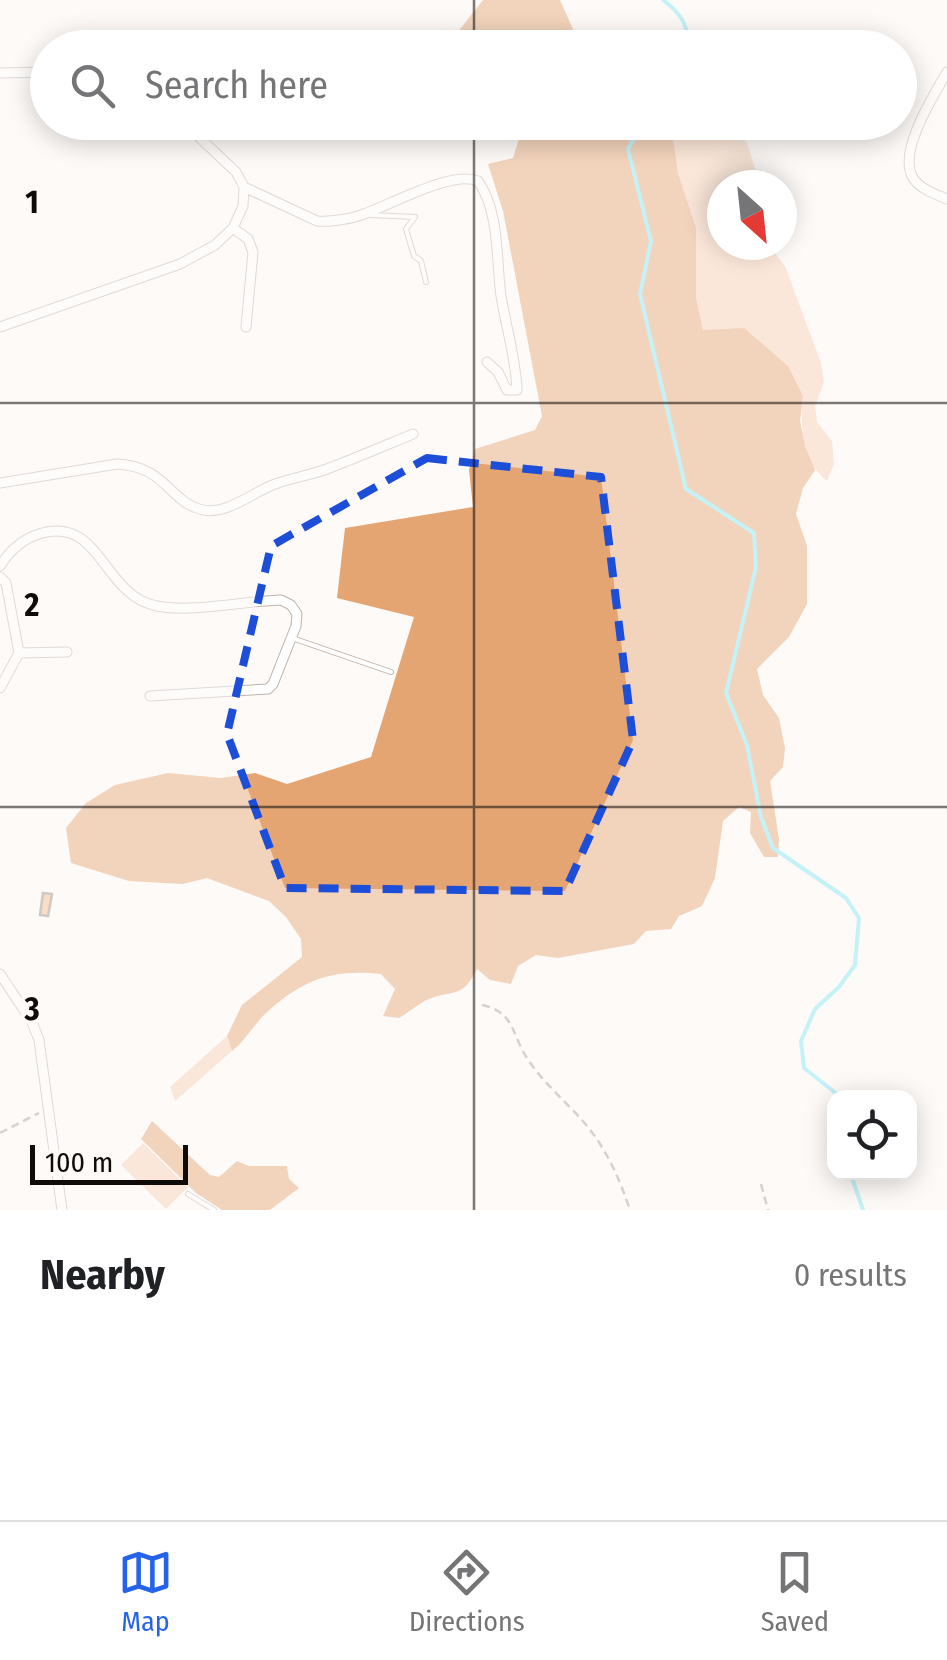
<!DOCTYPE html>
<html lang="en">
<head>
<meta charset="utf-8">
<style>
  body { margin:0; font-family:"Fira Sans Condensed",sans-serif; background:#f2f2f2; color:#202124 }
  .controls { position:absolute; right:30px; bottom:30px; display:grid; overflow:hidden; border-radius:20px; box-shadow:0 5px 25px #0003 }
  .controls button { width:90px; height:90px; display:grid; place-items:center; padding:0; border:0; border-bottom:2px solid #e0e0e0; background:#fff; color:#202124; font:50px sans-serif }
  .compass { position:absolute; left:707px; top:170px; width:90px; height:90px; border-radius:50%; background:#fff; box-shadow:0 5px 25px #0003; rotate:153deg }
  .scale { position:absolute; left:30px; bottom:25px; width:158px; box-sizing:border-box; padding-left:10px; border:5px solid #0e0b09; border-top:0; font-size:28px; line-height:35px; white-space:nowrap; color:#0e0b09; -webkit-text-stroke:8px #fefaf7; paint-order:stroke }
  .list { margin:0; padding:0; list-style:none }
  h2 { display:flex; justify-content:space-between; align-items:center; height:130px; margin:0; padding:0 40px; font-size:42px }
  h2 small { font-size:32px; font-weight:400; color:#757577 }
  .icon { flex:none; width:55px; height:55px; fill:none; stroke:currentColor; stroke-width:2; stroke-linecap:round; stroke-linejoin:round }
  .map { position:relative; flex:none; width:947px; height:1210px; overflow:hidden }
  .search { position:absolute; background:#fff; box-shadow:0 5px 25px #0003; left:30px; right:30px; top:30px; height:110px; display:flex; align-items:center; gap:25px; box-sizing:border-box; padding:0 35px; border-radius:55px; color:#757577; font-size:38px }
  .sheet { height:310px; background:#fff }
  nav { display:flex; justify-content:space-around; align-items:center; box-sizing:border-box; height:140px; border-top:2px solid #e0e0e0; background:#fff; font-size:28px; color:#757577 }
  nav a { display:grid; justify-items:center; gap:5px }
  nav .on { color:#2563eb }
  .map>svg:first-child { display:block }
  .green { fill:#f6d1b4 }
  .forest { fill:#e4a572 }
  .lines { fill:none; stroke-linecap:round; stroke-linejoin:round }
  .stream { stroke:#7ee8f7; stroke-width:4 }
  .building { fill:#f9b985; stroke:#988e87; stroke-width:2.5 }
  .lane-casing { stroke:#bdb3ab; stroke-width:6 }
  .street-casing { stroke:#bdb3ab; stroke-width:11 }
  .path { stroke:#a3a09d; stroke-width:2.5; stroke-dasharray:8 5; stroke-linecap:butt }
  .lane { stroke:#fff; stroke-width:4 }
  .street { stroke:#fff; stroke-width:9 }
  .marked { fill:none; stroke:#1d4ed8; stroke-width:8; stroke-dasharray:20 12; stroke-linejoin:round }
  .grid { fill:none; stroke:#0e0b09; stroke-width:2.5; stroke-opacity:0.55 }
  .grid-label { font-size:32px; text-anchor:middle; font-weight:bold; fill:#0e0b09; stroke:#fefaf7; stroke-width:8; stroke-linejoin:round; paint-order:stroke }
</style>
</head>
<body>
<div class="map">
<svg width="947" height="1210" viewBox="0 0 947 1210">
  <rect width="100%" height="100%" fill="#fefaf7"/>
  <path class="green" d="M671,123h59l17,20 13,42h-38v60h47l16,21 36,97 3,19 -9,24 2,16 15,19 2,23 -7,17c-26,-22 -27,-54 -24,-85l-100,-66 -7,-33v-69l-18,-55z
    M227,1036l5,15 -57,50 -5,-14z
    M143,1143l45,44 -22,22 -45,-44z"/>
  <path class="forest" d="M483,0h77l21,47h-135z
    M524,123h147l7,50 18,55v69l7,33 41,-2 44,38 15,30 -3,25 5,25 10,24 -12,18 -7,26 11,32v58l-18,33 -32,32 6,26 16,23 6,30 -2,19 -13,14 9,58 -1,18h-14l-14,-24 1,-21 -12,-5 -16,14 -8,57 -13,28 -23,10 -8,13 -25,2 -12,13 -76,14 -22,-3 -18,11 -7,18 -21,-4 -13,-11c-15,30 -22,20 -48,30 -10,4 -21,14 -30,19l-16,-2 12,-27 -14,-15c-51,-5 -79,6 -117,41 -12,12 -19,26 -32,36l-5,-15 15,-31 60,-48 -1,-18 -15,-22 -17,-16 -62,-23 -24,6 -54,-3 -58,-18 -5,-35 20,-25 29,-18 53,-12 53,5 34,-5 32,11 84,-27 43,-140 -77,-19 8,-70 128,-21 -4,-37 6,-21 60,-19 7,-14 -39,-205 -15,-47 25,-6z
    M152,1121l58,54 9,2 18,-16 12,5h38l2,13 10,9 -29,22h-48l-26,-17 -55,-54z"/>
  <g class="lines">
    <path class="stream" d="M663,0c16,12 29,27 22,48
      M644,122l-16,27 23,92 -11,53 46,195 68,44 2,34 -30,126 21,52 14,72 12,31 73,50 13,20 -4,47 -16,22 -24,22 -14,32 3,27 38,30
      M850,1172l13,38"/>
  </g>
  <path class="building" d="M43,893l9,1 -4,22 -8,-1z"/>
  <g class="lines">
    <g class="lane-casing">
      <path id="lane" d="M371,215l44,2 -9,12 8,27 7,5 5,21
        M292,638l99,34
        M188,1194l26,16"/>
    </g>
    <g class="street-casing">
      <path id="street" d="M947,72c-13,23 -50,80 -34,106 7,11 22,16 34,21
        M0,73l48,-1
        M244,187l73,34c14,1 34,-2 47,-7 26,-9 88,-44 114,-33 22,31 18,79 23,115 5,31 15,63 16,94h-10l-9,-18 -11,-10
        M233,228l15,11 5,13 -7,75
        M0,327l180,-63 35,-19 18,-17 10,-22 1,-19 -8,-15 -53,-50
        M0,483l117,-19c51,3 51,38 86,46 24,5 50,-18 72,-26 17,-6 35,-9 52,-15 29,-11 57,-23 86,-35
        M0,566c10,-16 24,-28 42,-33 59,-16 61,63 115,73 36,7 86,-5 124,-6l10,5 6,9 -1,12 -23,58 -5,5 -118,7
        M0,577l6,6 13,70 -19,35
        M19,653l48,-1
        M0,974l32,48 7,18 23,170"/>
    </g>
    <path class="path" d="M482,1005c34,7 29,31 47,56 16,24 40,43 58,65 20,24 33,54 43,84
      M0,1133l39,-20
      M761,1184l7,26"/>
    <use href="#lane" class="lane"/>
    <use href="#street" class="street"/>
  </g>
  <path d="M0 0H947V1210H0ZM427,458l174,19 32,263 -68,151 -280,-3 -58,-154 44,-188z" fill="#fefaf7" fill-opacity=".55" fill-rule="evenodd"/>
  <path class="marked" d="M427,458l174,19 32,263 -68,151 -280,-3 -58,-154 44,-188z"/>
  <path class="grid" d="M474,0v48M474,122v1088M0,403h947M0,807h947"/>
  <g class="grid-label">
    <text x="32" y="213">1</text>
    <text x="32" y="616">2</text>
    <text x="32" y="1020">3</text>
  </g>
</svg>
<div class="controls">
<button><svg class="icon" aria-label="locate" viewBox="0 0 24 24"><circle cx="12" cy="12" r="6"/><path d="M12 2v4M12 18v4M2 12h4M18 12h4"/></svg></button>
</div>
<svg class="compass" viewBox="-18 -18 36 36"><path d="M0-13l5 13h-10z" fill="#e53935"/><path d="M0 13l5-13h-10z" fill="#757577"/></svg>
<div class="scale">100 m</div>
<div class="search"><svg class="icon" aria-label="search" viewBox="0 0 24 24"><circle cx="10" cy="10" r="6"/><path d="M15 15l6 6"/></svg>Search here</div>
</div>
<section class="sheet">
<h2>Nearby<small>0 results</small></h2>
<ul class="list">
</ul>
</section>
<nav>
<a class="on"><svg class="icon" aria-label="map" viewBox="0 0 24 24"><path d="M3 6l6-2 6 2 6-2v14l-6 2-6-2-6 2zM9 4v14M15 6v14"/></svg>Map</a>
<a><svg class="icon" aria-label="directions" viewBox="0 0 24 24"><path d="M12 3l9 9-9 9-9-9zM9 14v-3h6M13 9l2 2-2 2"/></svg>Directions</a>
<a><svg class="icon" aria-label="saved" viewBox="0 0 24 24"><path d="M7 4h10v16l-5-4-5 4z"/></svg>Saved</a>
</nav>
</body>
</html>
